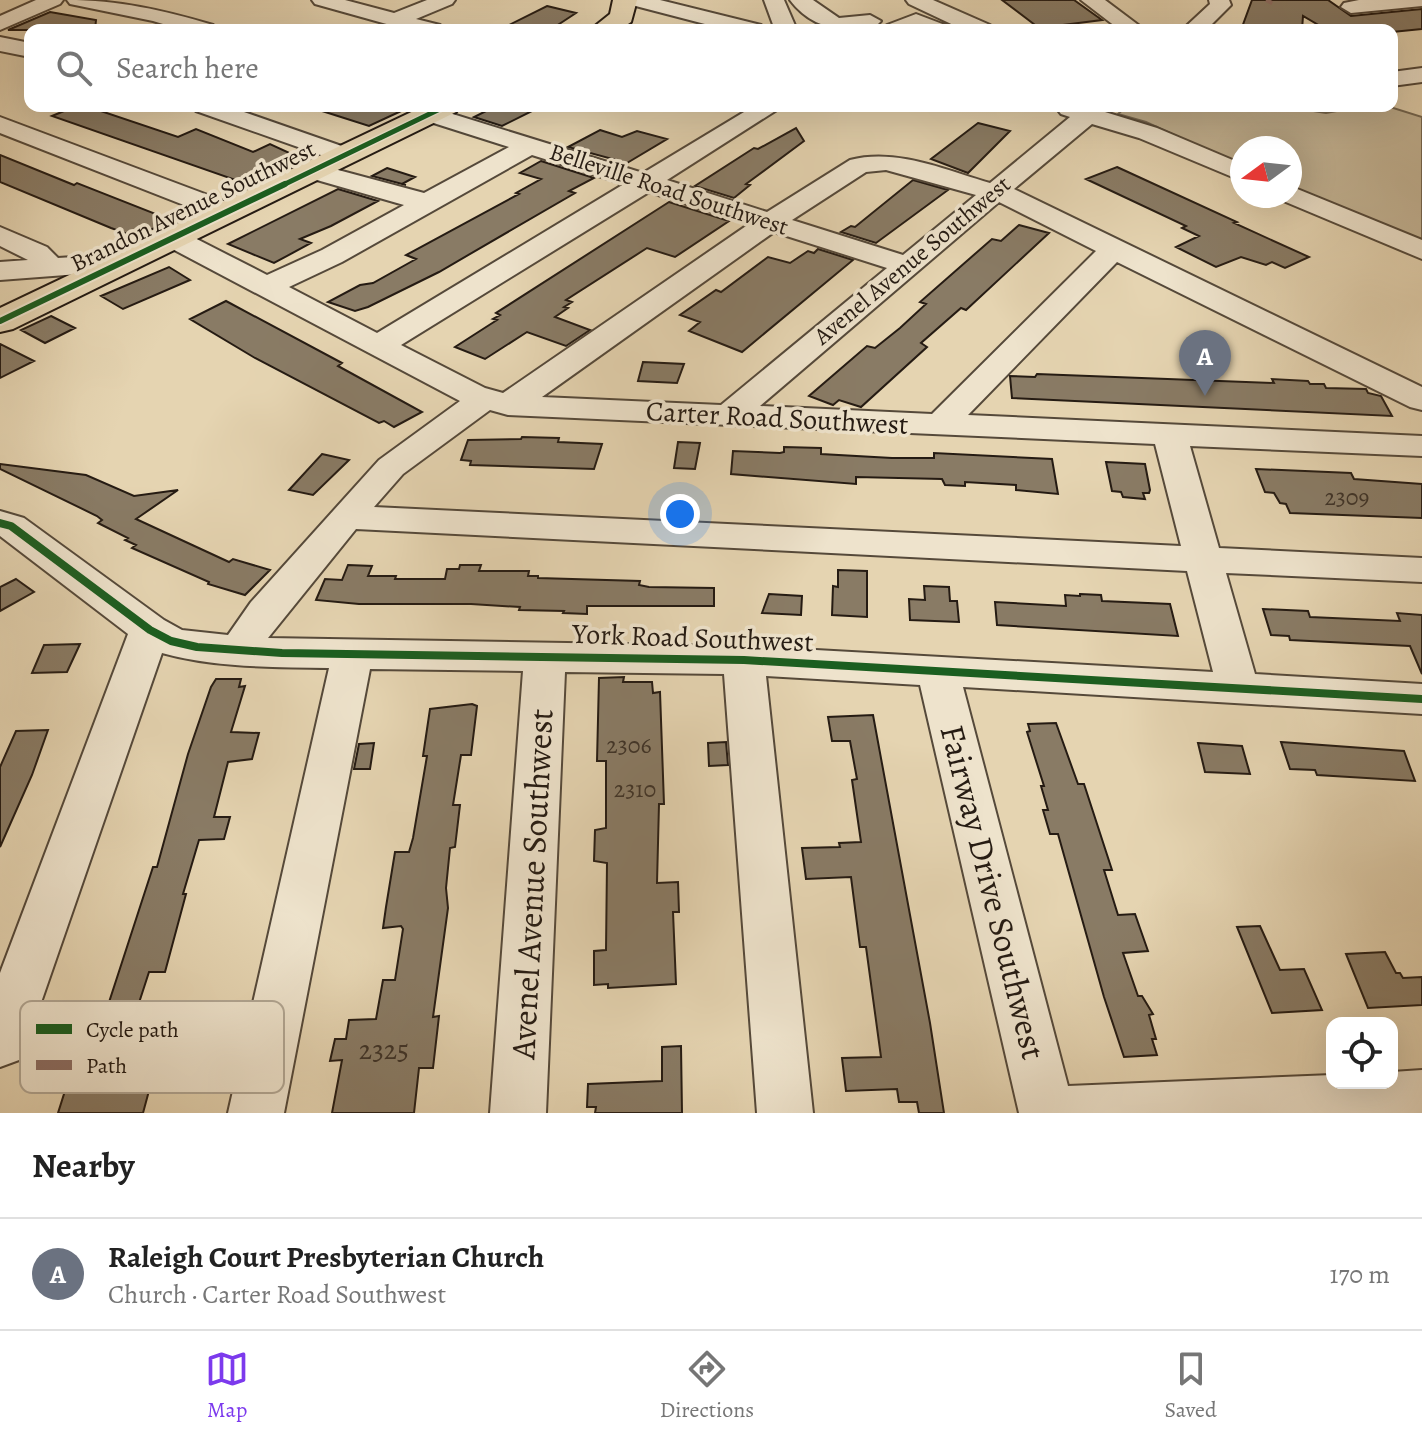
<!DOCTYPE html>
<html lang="en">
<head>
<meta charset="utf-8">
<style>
  body { margin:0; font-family:Alegreya,serif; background:#f6f6f6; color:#222 }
  .controls { position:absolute; right:24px; bottom:24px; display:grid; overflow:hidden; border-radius:16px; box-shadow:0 8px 32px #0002 }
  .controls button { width:72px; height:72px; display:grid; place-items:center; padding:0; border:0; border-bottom:2px solid #e0e0e0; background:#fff; color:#222; font:40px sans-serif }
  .compass { position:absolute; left:1230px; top:136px; width:72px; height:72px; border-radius:50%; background:#fff; box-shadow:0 8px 32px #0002; rotate:255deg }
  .you { position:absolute; left:680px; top:514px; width:28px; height:28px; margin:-20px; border:6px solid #fff; border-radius:50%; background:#1a73e8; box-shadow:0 0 0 12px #1a73e833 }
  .badge { display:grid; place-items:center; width:52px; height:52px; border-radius:50%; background:#7c3aed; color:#fff; font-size:26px; font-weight:700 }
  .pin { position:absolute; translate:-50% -66px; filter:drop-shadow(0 2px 4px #0008) }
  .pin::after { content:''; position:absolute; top:42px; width:28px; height:24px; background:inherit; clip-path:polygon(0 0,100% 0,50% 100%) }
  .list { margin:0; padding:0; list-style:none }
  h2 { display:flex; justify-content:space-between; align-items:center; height:104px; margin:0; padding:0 32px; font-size:34px }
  h2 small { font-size:26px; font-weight:400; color:#767676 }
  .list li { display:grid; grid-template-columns:52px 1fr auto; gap:24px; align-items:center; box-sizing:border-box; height:112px; padding:0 32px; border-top:2px solid #e0e0e0 }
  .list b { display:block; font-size:30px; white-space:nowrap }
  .list p { margin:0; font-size:26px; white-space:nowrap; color:#767676 }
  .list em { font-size:26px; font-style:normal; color:#767676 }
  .icon { flex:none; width:44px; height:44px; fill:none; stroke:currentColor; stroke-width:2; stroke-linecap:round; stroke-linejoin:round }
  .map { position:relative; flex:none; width:1422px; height:1113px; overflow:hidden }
  .search { position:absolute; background:#fff; box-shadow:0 8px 32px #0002; left:24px; right:24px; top:24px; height:88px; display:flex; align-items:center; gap:20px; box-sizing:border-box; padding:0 28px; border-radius:16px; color:#767676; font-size:30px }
  .sheet { height:216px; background:#fff }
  nav { display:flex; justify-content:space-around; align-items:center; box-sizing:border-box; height:112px; border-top:2px solid #e0e0e0; background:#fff; font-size:22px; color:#767676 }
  nav a { display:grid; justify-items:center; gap:4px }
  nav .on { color:#7c3aed }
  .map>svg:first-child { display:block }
  .green { fill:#c4b596; stroke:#746854; stroke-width:2 }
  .building { fill:#897b65; stroke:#251b13; stroke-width:2 }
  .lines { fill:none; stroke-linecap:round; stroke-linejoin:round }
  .minor-casing { stroke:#55493a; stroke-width:4 }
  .major-casing { stroke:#251b13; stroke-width:4 }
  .minor { fill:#eee3cc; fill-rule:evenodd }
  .major { fill:#e5d4b1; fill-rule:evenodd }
  .quiet { stroke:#8d6e63; stroke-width:4; stroke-dasharray:7 4; stroke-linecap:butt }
  .cycleway-far2-casing { stroke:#eee3cc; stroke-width:8 }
  .cycleway-far1-casing { stroke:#eee3cc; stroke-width:10 }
  .cycleway-casing { stroke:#eee3cc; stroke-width:13 }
  .cycleway-far2 { stroke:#1b5e20; stroke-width:5 }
  .cycleway-far1 { stroke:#1b5e20; stroke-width:6 }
  .cycleway { stroke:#1b5e20; stroke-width:8 }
  .labels { text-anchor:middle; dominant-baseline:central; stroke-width:7; stroke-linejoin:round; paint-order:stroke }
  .far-street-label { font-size:24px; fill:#251b13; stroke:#eee3cc }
  .number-label { font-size:24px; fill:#3e3328 }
  .street-label { font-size:28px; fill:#251b13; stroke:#eee3cc }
  .near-number-label { font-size:28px; fill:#3e3328 }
  .near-street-label { font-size:34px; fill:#251b13; stroke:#eee3cc }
  .key { fill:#eee3cc; stroke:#b2a794; stroke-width:2 }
  .key-label { font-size:22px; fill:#251b13 }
</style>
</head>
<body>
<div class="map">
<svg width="1422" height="1113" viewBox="0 0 1422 1113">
  <rect width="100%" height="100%" fill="#e5d4b1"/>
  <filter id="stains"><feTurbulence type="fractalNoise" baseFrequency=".0025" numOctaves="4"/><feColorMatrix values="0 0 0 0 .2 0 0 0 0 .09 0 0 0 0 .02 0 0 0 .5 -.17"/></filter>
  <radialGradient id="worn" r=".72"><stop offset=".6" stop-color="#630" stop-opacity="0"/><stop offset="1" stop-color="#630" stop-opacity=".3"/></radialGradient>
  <path class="green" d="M1127,106h154l45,7 38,-7h23l35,11v127l-132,-57v-39h-48v18l-96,-44 -28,-8z"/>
  <path class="building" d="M1002,0h72l28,20 -63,8z
    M1252,0h76l23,16 71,-7v20l-30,3 -65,-2 -24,-14 -1,14h-61z
    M547,6l29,7 -26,17h-51z
    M50,12l46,8 -1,10h-87z
    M76,106h10l92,31 18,-8 57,23 17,-8 26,12 -55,26 -189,-66z
    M320,106h92l-43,20 -50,-16z
    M496,106h46l-40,20 -28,-9z
    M978,123l32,8 -42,42 -37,-14z
    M796,128l8,13 -58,43 4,1 -16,13 -39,-12 59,-38 4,1z
    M600,130l22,7 15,-6 30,8 -40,24 -59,-16z
    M0,155l74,30 3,-2 94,37 -35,17 -25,-9 -111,-46z
    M541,161l53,17 -25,13 6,2 -136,79 -71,35 -13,4 -27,-9 32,-17 13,-2 43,-24 -10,-4 113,-61 -3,-1 25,-14 -21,-6z
    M1117,167l120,55 -3,1 75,34 -24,11 -13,-6 -6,3 -25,-8 -25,10 -40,-20 23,-11 -17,-8 4,-2 -100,-47z
    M387,168l28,9 -13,7 4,1 -34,-9z
    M913,180l35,10 -72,53 -35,-11 10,-6 4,1z
    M338,189l40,12 -47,25 -31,13 11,4 -37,20 -46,-19z
    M669,202l60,19 -54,36 -28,-9 -81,52 6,2 -8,5 4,1 -13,9 35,13 -24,16 -39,-14 -42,27 -30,-12 42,-27 -4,-1 7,-4 -4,-2z
    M1019,225l30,8 -83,77 -5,-2 -40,35 6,4 -66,60 -22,-7 -6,5 -24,-9 58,-50 8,2 25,-20 26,-24 -6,-2 72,-63 9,2z
    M818,249l35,11 -111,92 -53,-21 11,-9 -20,-7 36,-25 5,2 47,-35 22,6 18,-12 6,2z
    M169,267l21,13 -67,29 -22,-13z
    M226,301l116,62 -4,3 84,46 -28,15 -10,-6 -5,2 -124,-65 -65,-39z
    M51,316l24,12 -30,15 -24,-13z
    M0,344l34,17 -34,17z
    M643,362l41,2 -7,19 -39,-2z
    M1037,374l237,9 -2,-4 36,2 2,3h14l2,4 40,1 2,4 13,3 11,20 -380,-18 -2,-22 25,1z
    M522,437l37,1 -1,4 44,2 -8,25 -124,-4 1,-4 -10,-1 7,-20 53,-1z
    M678,442l22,1 -5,26 -21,-1z
    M784,447l37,1v6l71,4h42v-5l118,6 6,35 -42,-4v-5l-51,-3v4l-20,-1 -3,-6 -86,-2v7l-125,-10 2,-23 47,2 4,-1z
    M322,454l27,6 -36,35 -24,-5z
    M1106,462l39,2 5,26 -1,3h-6l2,6 -22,-2 -2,-5 -9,-1z
    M0,464l86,11 48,21 44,-6 -42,29 93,43 4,-3 37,11 -25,25 -37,-11 1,-2 -77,-34 4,-3 -11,-5 3,-2 -30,-15 4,-3 -5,-4 -97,-47z
    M1256,469l95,4 3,6 68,5v34l-132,-5 -4,-9 -6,-1 -6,-10 -9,-1z
    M348,565l24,1 -4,10h28l-1,3h50l2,-10h12l1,-4h21l-2,6h50l-1,5h10v2l102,3 -1,4 10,2 65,1v18h-127v8l-24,-1 1,-2 -45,-1 1,-3 -49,-3h-112l-43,-4 9,-21 17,1z
    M838,570l29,1v46l-35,-2 1,-29 5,1z
    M16,579l18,13 -34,19v-24z
    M924,586l25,1 1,14h7l2,21 -49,-2 -1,-21 16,1z
    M769,594l33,2 -1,19 -39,-2z
    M1080,594l21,1 1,6 68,3 8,32 -181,-11 -2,-23 71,4 -1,-11 15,1z
    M1263,609l45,2 2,6 90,4 -3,-8 25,2v59l-12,-28 -120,-6 -1,-4 -18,-1z
    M80,644l-13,28 -35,1 12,-28z
    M624,677l-1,5h29l1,11 7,-1 4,112h-5l-2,79 21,-1 1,30h-6l3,72 -68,4v-4l-14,1v-34l12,-1 1,-87 -13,-2 1,-31 11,-2v-67h-9l2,-83z
    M216,679h25l-2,8 6,-1 -14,46 28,1 -7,26 -24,3 -14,55h16l-6,22 -25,1 -16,54h3l-21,78h-16l-12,37h22l-8,29h8l-14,49h5l-7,26h-85l24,-76 16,-1 55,-169h4l31,-113 23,-67z
    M472,704l5,2 -6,49h-10l-8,50h7l-5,42 -5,1 -4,40 2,20 -15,109 6,-1 -6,52h-14l-5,45h-82l10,-53 -12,1 5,-22h11l3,-19 27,-1 7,-39h12l8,-51 -2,-3 -18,2 3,-21 9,-55h14l4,-14 14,-82h-4l7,-47z
    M873,715l57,308 14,90h-25l-2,-11h-18l-2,-13 -51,2 -4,-33 39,-1 -15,-110h-6l-9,-70 -45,2 -4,-31 38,-1 -1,-4 22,-1 -9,-62 5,-1 -7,-38h-18l-4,-24z
    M1056,723l22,61h6l28,86h-8l14,45 17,-1 13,37 -25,2 15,43h4l11,18 -4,1 7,24h-4l5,16 -33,2 -20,-60 -46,-163h-8l-7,-24h5l-7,-24h3l-17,-54 3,-1 -2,-7z
    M48,730l-16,45 -32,72v-80l16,-36z
    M726,742l2,23 -19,1 -1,-23z
    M1281,742l123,9 11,30 -98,-6 -2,-5 -25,-1z
    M374,743l-4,26h-16l5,-25z
    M1198,743l44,3 8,28 -45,-2z
    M1260,926l20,44 24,-1 18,41 -50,3 -35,-86z
    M1385,952l11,21h4l3,5 19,-1v28l-54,3 -22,-54z
    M681,1046l1,67h-87l1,-6h-9l1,-23 74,-3v-34z"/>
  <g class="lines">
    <g class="minor-casing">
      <path id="minor" d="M36,0h27l-3,4 -60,26v-14z
        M67,0c51,0 96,10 146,25l3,5h-33l-30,-9 -83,-17z
        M312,0h33l49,13 33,-13h28l-3,4 -36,15 24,6 3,5h-35l-93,-26z
        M625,0h35l101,25 3,5h-36l-100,-26z
        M764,0h20l13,30h-22z
        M790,0h23l26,18 31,-3 11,6 -4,4c-34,9 -65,4 -87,-25z
        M906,0h27l57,25 3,5h-29l-55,-26z
        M1081,0h24l40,30h-25z
        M1209,0h20l2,5 -25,25h-24l28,-26z
        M1359,0h63v6l-71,7 -10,-6 3,-4z
        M916,14l29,11 3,5h-64l3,-5z
        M0,37l30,6v14l-30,-6z
        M1422,68v14l-30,4v-14z
        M192,106h35l126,44 4,5 -4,5h-18l-139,-49z
        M754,106h29l-116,74 100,32 83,-52c47,-12 95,10 140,23l80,-66 -9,-3 -4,-5 2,-3h51l-5,6 52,16 85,36v17l-103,-43 -47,-14 -78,65 408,198v23l-12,-3 -293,-145 -149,153 454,21v20l-232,-10 29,102 203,10v24l-196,-9 29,101 167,10v30l-459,-27 105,399 264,-11v8h60v-11l30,-2v43h-403l-99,-428 -154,-9 47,437h-56l-33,-439 -159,-2 -19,441h-56l33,-442 -153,-2 -86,444h-56l101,-445c-56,-1 -113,0 -167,-15l-135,390 -8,17 -19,7v-94l128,-339 -128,-98v-25l24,7 140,102 18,10 46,5 23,-33 128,-142 81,-59 -297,-157 -4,-6 4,-6 10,-2 10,2 84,43 55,-25 82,-45 -101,-29 -4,-5 4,-5 9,-3 112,30 85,-46 -88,-28 -3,-5 3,-5 9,-2 213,66zM532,155l92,29 -247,149 -88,-46 53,-25zM886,170l90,25 -73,60 -111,-35 74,-48zM649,192l100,32 -246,169 -18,-5 -84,-43zM999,202l97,49 -164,163 -172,-8zM774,232l113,36 -166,137 -179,-8zM490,410l18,5 647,29 26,102 -807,-39 29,-33zM356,529l831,42 26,101 -469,-26 -476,-8z
        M0,117l237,89 4,6 -4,6h-20l-217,-85z
        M1290,186l132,54v19l-141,-59 -3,-4h12z
        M0,227l47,20 11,11c21,-2 39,0 59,5l4,6 -4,6 -10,3 -28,-4 -79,6v-18l28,-2 -28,-14z"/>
    </g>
    <g class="major-casing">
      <path id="major" d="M613,0h24l-6,22 -12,8h-29l20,-16z
        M424,106h36l-4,6 -443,217 -13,3v-24z"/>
    </g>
    <use href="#minor" class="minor"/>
    <use href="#major" class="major"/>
    <path class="quiet" d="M1266,0l8,4"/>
    <g class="cycleway-far2-casing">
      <path id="cycleway-far2" d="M281,186l165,-80"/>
    </g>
    <g class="cycleway-far1-casing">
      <path id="cycleway-far1" d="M0,321l285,-137"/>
    </g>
    <g class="cycleway-casing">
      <path id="cycleway" d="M0,523l11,3 139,104 21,11 26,6 85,6 462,7 678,39"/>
    </g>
    <use href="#cycleway-far2" class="cycleway-far2"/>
    <use href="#cycleway-far1" class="cycleway-far1"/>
    <use href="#cycleway" class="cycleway"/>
  </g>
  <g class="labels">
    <g class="far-street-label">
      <text transform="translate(669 189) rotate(18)">Belleville Road Southwest</text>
      <text transform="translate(193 206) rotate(-26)">Brandon Avenue Southwest</text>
      <text transform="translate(912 260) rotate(-40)">Avenel Avenue Southwest</text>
    </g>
    <g class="number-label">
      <text x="1347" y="497">2309</text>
      <text x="629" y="745">2306</text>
      <text x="635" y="789">2310</text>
    </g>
    <g class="street-label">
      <text transform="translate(777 418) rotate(3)">Carter Road Southwest</text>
      <text transform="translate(693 638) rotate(2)">York Road Southwest</text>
    </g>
    <g class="near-number-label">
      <text x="384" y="1050">2325</text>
    </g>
    <g class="near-street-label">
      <text transform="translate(532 884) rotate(-87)">Avenel Avenue Southwest</text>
      <text transform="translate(993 892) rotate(76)">Fairway Drive Southwest</text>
    </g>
  </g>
  <rect x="20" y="1001" width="264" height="92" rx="12" class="key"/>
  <rect x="36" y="1024" width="36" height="10" fill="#1b5e20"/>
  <rect x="36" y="1060" width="36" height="10" fill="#8d6e63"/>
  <g class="key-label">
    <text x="86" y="1037">Cycle path</text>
    <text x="86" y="1073">Path</text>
  </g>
  <rect width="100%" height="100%" filter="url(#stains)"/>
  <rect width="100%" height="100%" fill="url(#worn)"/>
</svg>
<div class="controls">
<button><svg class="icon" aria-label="locate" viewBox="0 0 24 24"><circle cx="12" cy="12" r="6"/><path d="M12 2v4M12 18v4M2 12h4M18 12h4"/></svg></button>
</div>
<svg class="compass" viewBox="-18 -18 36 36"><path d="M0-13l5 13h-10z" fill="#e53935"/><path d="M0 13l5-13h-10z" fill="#767676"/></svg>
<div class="you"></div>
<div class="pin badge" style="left:1205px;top:396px;background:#6b7280">A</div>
<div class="search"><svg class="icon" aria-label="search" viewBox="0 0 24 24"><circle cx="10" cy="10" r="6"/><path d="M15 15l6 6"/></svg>Search here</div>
</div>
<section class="sheet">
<h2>Nearby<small></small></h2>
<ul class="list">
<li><span class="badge" style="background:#6b7280">A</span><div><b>Raleigh Court Presbyterian Church</b><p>Church · Carter Road Southwest</p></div><em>170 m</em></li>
</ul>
</section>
<nav>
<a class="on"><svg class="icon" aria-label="map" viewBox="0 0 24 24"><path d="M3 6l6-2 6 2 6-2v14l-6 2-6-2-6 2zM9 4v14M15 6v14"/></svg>Map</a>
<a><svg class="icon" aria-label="directions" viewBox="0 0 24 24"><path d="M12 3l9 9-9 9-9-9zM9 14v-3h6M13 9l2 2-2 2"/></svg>Directions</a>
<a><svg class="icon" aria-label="saved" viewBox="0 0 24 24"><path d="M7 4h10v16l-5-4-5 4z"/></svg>Saved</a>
</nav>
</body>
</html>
